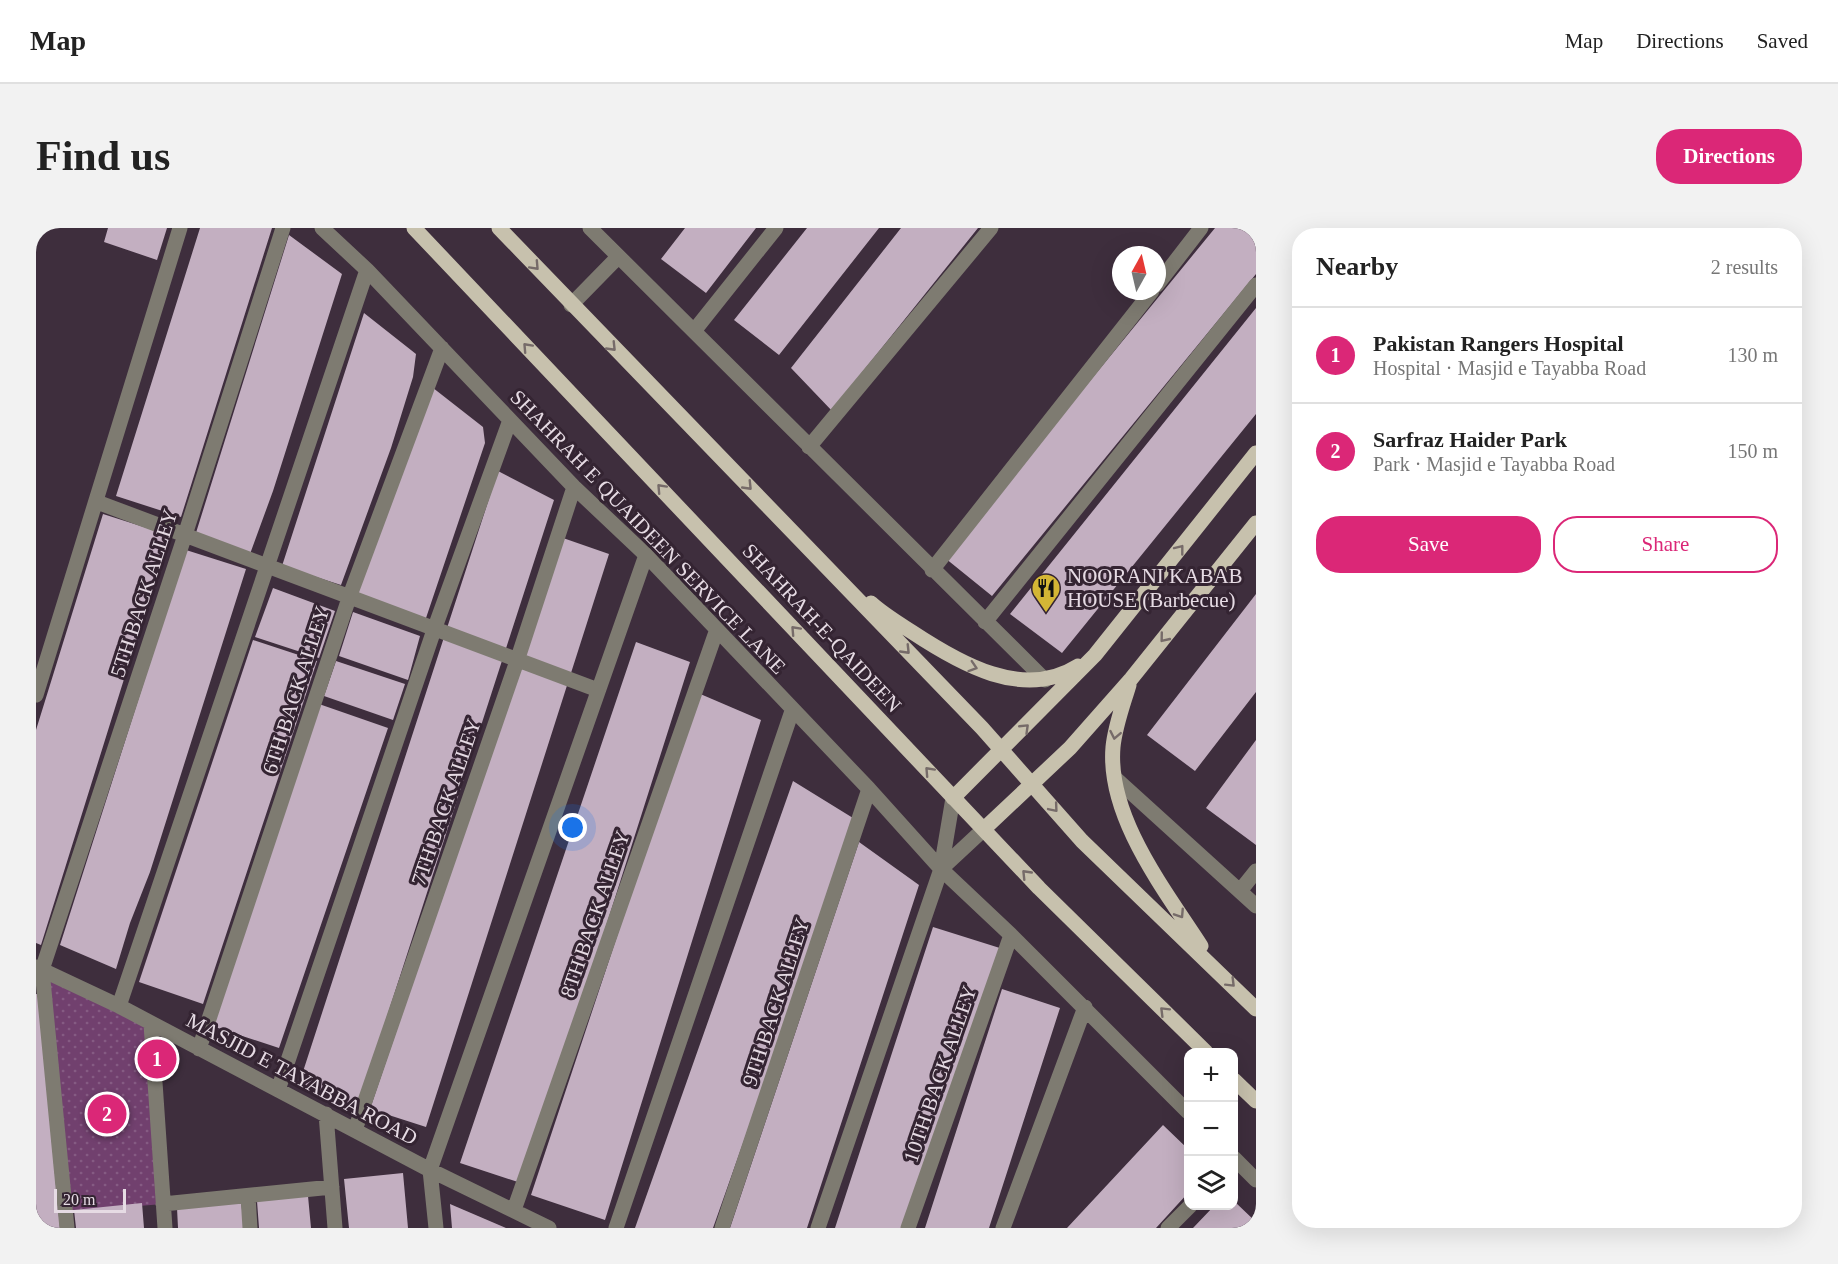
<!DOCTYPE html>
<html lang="en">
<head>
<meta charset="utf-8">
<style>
  body { margin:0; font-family:"Times New Roman",serif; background:#f2f2f2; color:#222 }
  .controls { position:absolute; right:18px; bottom:18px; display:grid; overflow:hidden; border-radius:12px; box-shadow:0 6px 24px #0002 }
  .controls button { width:54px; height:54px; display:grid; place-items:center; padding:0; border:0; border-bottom:2px solid #e0e0e0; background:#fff; color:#222; font:30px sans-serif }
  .compass { position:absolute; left:1076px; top:18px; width:54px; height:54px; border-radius:50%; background:#fff; box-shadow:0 6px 24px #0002; rotate:8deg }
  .scale { position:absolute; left:18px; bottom:15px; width:72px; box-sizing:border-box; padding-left:6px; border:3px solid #e6dbe4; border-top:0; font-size:16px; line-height:21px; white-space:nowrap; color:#e6dbe4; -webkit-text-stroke:4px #342432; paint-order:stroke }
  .you { position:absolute; left:537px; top:600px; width:21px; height:21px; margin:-15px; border:4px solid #fff; border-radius:50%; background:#1a73e8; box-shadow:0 0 0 9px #1a73e833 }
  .badge { display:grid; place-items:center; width:39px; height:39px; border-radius:50%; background:#db2777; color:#fff; font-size:20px; font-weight:700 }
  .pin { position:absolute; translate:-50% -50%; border:3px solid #fff; box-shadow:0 2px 6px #0006 }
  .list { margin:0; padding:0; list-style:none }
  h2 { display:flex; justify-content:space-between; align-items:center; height:78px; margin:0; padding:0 24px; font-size:26px }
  h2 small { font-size:20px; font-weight:400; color:#767676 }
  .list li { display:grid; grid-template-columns:39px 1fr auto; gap:18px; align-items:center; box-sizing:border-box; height:96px; padding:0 24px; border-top:2px solid #e0e0e0 }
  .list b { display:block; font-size:22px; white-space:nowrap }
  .list p { margin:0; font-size:20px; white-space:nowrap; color:#767676 }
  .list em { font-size:20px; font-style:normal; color:#767676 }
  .actions { display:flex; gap:12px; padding:18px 24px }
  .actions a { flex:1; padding:14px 0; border:2px solid #db2777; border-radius:24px; text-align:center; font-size:21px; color:#db2777 }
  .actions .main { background:#db2777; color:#fff }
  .icon { flex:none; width:33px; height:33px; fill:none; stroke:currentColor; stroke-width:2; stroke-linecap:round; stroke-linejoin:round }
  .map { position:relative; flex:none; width:1220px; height:1000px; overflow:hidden; border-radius:24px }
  header { display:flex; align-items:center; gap:36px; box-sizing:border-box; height:84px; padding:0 30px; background:#fff; border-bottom:2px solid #e0e0e0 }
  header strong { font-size:28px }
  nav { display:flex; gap:33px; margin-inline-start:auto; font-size:21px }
  .intro { display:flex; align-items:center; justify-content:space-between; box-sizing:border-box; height:144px; padding:0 36px }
  h1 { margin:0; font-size:42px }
  .button { padding:15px 27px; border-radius:24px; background:#db2777; color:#fff; font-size:21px; font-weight:700 }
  main { display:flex; gap:36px; padding:0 36px }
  aside { flex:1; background:#fff; border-radius:24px; box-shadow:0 6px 24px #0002 }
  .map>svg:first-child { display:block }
  .park { fill:url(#park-dots) }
  .building { fill:#c3afc1 }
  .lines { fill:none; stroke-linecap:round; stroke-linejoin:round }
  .minor { stroke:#7e7b71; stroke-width:15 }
  .major { stroke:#c7c1ad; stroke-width:15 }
  .oneway { stroke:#766b69 }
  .labels { text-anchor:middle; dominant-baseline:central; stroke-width:6; stroke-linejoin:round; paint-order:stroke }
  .street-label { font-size:21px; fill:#e6dbe4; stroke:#342432 }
  .poi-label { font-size:21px; fill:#e6dbe4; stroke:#342432; text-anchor:start }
</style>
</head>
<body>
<header>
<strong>Map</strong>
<nav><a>Map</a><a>Directions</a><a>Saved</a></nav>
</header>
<div class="intro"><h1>Find us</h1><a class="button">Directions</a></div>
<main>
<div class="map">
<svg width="1220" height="1000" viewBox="0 0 1220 1000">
  <defs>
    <pattern id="park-dots" width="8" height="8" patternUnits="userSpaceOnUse" patternTransform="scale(1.5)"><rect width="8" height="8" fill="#71406e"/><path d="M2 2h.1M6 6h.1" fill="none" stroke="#855b83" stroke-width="1.8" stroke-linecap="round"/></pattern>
  </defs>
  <rect width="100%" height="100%" fill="#3e2e3d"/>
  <path class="park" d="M6,742l109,54 12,180 -98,8z"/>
  <path class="building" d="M72,0h59l-10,32 -53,-18z
    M164,0h72l-91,289 -65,-21z
    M649,0h71l-50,65 -45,-34z
    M771,0h72l-100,127 -45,-35z
    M865,0h77l-118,147 -26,38 -43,-45z
    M1179,0h41v46l-264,322 -47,-38z
    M253,7l53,39 -69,217 -23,63 -55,-18z
    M1220,80v106l-194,239 -52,-39z
    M328,85l52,41 -3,23 -22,71 -50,137 -59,-19z
    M392,156l55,43 2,16 -60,178 -70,-23z
    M462,243l56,29 -196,606 -60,-19z
    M67,286l66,21 -128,410 -5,-2v-213z
    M527,310l46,16 -183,573 -56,-18z
    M150,322l60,19 -96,303 -20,51 -14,46 -56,-24z
    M237,360l62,23 -16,47 -64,-21z
    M1220,366v98l-61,79 -48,-36z
    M317,384l67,24 -12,44 -69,-24z
    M217,412l64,21 -114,343 -64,-22z
    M600,414l54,20 -166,522 -64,-21z
    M300,433l69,23 -12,36 -69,-24z
    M662,465l63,27 -156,500 -74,-25z
    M283,476l69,24 -109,320 -70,-23z
    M1220,512v105l-50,-37z
    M757,553l60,37 -58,178 -82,232h-78z
    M823,614l60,43 -112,343h-77z
    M897,699l70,22 -90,279h-78z
    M966,761l58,19 -49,152 -22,68h-64z
    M0,766h2l22,234h-24z
    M1127,897l25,24v44l-32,35h-89z
    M367,945l5,55h-59l-5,-49z
    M272,968l3,32h-52l-2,-27z
    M205,973l3,27h-66l-1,-20z
    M1198,973l22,21v6h-63l21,-22h19z
    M106,975l2,25h-68l-2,-18z
    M414,976l56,24h-54z"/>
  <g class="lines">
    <path class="minor" d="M286,0l45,42 207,217 72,68 223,234 72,80 70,66 177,177
      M554,0l455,452
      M1121,57l44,-57
      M535,77l47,-48
      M658,103l82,-103
      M773,219l182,-219
      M61,274l501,188
      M896,342l220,-279
      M949,394l271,-337
      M0,467l144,-467
      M1079,550l141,128
      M905,641l43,-40
      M1204,663l16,-20
      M0,739l83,39 311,164 119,58
      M83,778l248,-736
      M115,796l14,204
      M163,821l150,-451 93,-250
      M242,862l156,-460 76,-210
      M290,886l9,114
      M319,902l162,-469 57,-174
      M1198,930l22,22
      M212,968l2,32
      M127,976l169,-17
      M478,982l202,-578
      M31,1000l-25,-258 143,-435 98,-307
      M400,1000l-6,-58 216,-615
      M580,1000l176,-517
      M686,1000l147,-439
      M782,1000l123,-359 12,-71
      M872,1000l103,-293
      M967,1000l82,-221
      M1132,1000l22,-22"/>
    <path class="major" d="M378,0l625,660 167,164
      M463,0l483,500 100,113 174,168
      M835,375c12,11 27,20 41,29 47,31 111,69 166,34
      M1093,457c-6,20 -14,41 -16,62 -6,70 52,143 88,199
      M917,570l142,-143 161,-202
      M948,601l86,-81 61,-69 125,-156
      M1198,852l22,21"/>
  </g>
  <defs><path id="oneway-chevron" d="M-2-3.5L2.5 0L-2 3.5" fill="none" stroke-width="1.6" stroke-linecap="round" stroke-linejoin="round" transform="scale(1.5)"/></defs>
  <g class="oneway">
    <use href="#oneway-chevron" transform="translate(499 38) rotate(47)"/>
    <use href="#oneway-chevron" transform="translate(491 119) rotate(-133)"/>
    <use href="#oneway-chevron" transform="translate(576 119) rotate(46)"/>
    <use href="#oneway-chevron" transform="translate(712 258) rotate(46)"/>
    <use href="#oneway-chevron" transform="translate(625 260) rotate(-133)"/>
    <use href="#oneway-chevron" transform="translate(1144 321) rotate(-52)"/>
    <use href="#oneway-chevron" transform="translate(759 402) rotate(-133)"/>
    <use href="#oneway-chevron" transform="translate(1128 410) rotate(129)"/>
    <use href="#oneway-chevron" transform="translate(870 422) rotate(46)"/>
    <use href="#oneway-chevron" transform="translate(937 439) rotate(18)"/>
    <use href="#oneway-chevron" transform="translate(989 500) rotate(-44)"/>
    <use href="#oneway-chevron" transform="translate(1079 507) rotate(101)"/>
    <use href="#oneway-chevron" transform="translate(893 543) rotate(-133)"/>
    <use href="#oneway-chevron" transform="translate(1018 580) rotate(50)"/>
    <use href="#oneway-chevron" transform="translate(990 646) rotate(-134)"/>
    <use href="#oneway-chevron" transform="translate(1144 686) rotate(57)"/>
    <use href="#oneway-chevron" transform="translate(1195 755) rotate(45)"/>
    <use href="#oneway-chevron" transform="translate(1128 783) rotate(-135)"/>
  </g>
  <defs>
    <g id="restaurant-pin" transform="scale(1.5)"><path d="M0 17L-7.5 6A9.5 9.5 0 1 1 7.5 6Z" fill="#d4b635" stroke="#342432"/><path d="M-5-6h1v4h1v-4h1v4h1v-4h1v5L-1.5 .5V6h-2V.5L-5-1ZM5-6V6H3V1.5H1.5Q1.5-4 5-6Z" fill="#111"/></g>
  </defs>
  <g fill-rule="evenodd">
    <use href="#restaurant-pin" x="1010" y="360"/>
  </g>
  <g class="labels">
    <g class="street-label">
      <text transform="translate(612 304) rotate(46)">SHAHRAH E QUAIDEEN SERVICE LANE</text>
      <text transform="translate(108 365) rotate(-72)">5TH BACK ALLEY</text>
      <text transform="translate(786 400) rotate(47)">SHAHRAH-E-QAIDEEN</text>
      <text transform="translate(260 462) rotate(-72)">6TH BACK ALLEY</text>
      <text transform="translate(410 574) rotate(-71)">7TH BACK ALLEY</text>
      <text transform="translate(559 686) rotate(-71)">8TH BACK ALLEY</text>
      <text transform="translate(740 774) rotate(-72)">9TH BACK ALLEY</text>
      <text transform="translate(904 846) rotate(-71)">10TH BACK ALLEY</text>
      <text transform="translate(266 851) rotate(28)">MASJID E TAYABBA ROAD</text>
    </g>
    <g class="poi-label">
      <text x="1031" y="348">NOORANI KABAB<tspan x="1031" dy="24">HOUSE (Barbecue)</tspan></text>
    </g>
  </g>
</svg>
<div class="controls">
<button>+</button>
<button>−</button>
<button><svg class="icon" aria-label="layers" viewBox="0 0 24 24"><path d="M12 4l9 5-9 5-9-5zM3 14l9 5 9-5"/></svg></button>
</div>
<svg class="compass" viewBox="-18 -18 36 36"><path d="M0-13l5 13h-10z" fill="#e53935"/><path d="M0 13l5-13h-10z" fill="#767676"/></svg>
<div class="scale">20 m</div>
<div class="you"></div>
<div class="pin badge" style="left:121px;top:831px">1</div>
<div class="pin badge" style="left:71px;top:886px">2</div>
</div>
<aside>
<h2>Nearby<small>2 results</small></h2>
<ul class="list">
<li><span class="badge">1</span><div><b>Pakistan Rangers Hospital</b><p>Hospital · Masjid e Tayabba Road</p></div><em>130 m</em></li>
<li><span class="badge">2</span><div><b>Sarfraz Haider Park</b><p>Park · Masjid e Tayabba Road</p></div><em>150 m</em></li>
</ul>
<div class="actions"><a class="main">Save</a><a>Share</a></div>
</aside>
</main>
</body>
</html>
